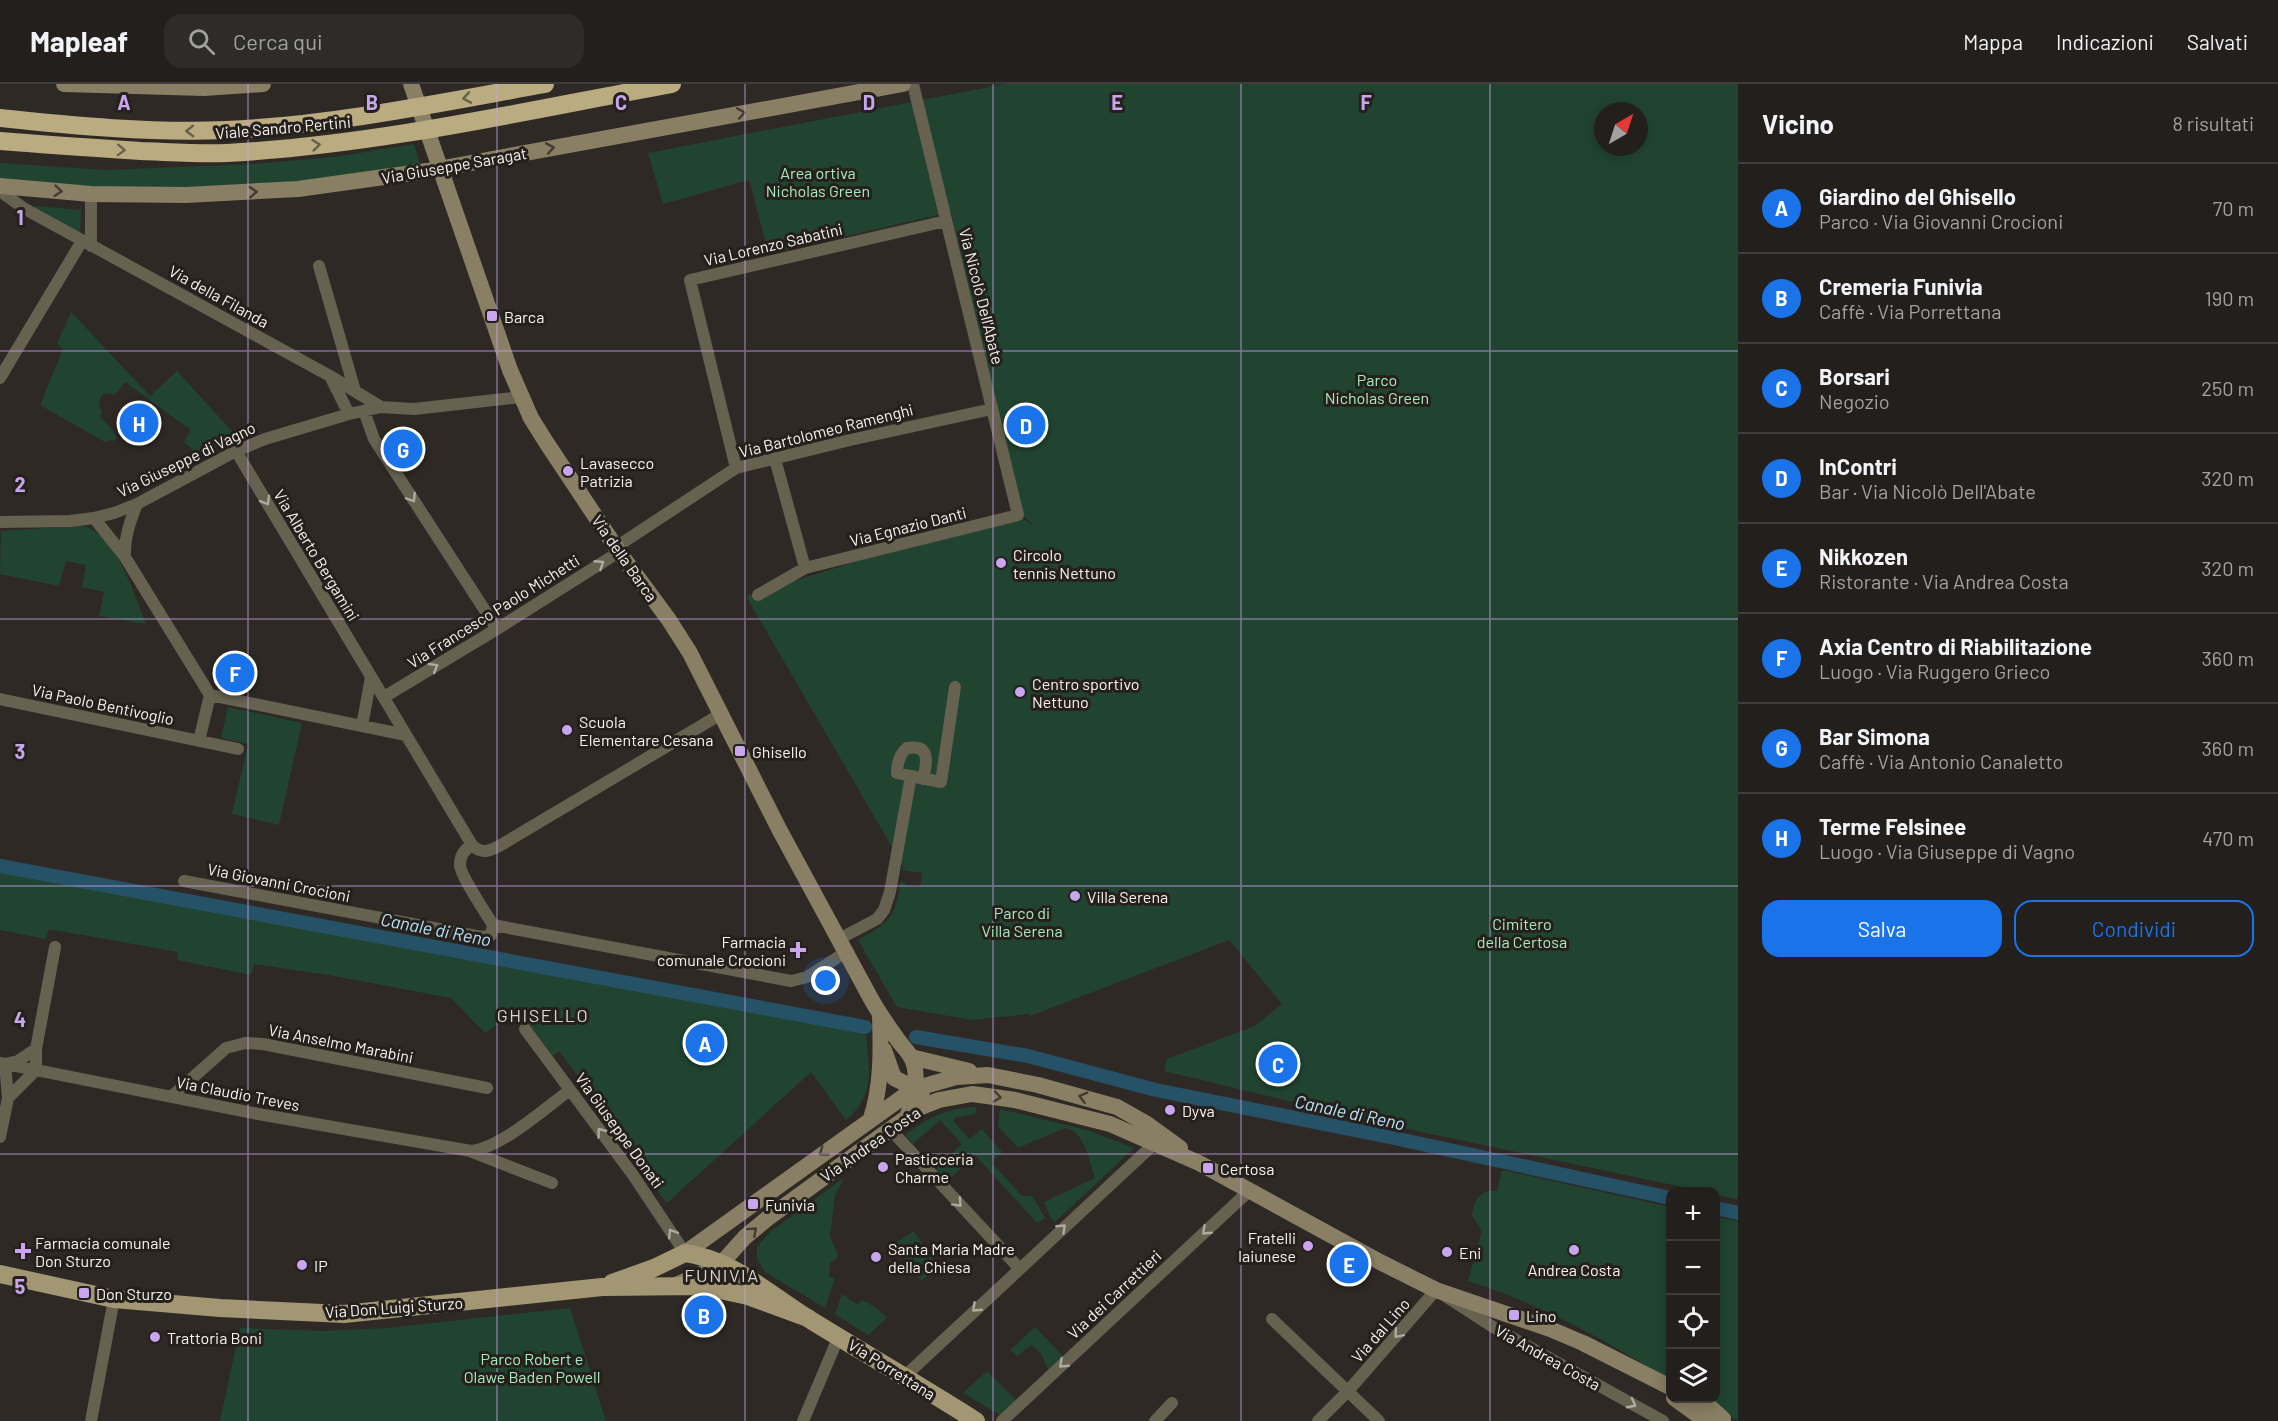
<!DOCTYPE html>
<html lang="it">
<head>
<meta charset="utf-8">
<style>
  body { margin:0; font-family:Barlow,sans-serif; background:#2e2c29; color:#f1f3f6 }
  .controls { position:absolute; right:18px; bottom:18px; display:grid; overflow:hidden; border-radius:12px; box-shadow:0 3px 15px #0003 }
  .controls button { width:54px; height:54px; display:grid; place-items:center; padding:0; border:0; border-bottom:2px solid #3f3d3b; background:#221f1c; color:#f1f3f6; font:30px sans-serif }
  .compass { position:absolute; left:1594px; top:18px; width:54px; height:54px; border-radius:50%; background:#221f1c; box-shadow:0 3px 15px #0003; rotate:39deg }
  .you { position:absolute; left:826px; top:897px; width:21px; height:21px; margin:-15px; border:4px solid #fff; border-radius:50%; background:#1a73e8; box-shadow:0 0 0 9px #1a73e833 }
  .badge { display:grid; place-items:center; width:39px; height:39px; border-radius:50%; background:#1a73e8; color:#fff; font-size:20px; font-weight:700 }
  .pin { position:absolute; translate:-50% -50%; border:3px solid #fff; box-shadow:0 2px 6px #0006 }
  .list { margin:0; padding:0; list-style:none }
  h2 { display:flex; justify-content:space-between; align-items:center; height:78px; margin:0; padding:0 24px; font-size:26px }
  h2 small { font-size:20px; font-weight:400; color:#a2a2a3 }
  .list li { display:grid; grid-template-columns:39px 1fr auto; gap:18px; align-items:center; box-sizing:border-box; height:90px; padding:0 24px; border-top:2px solid #3f3d3b }
  .list b { display:block; font-size:22px; white-space:nowrap }
  .list p { margin:0; font-size:20px; white-space:nowrap; color:#a2a2a3 }
  .list em { font-size:20px; font-style:normal; color:#a2a2a3 }
  .actions { display:flex; gap:12px; padding:18px 24px }
  .actions a { flex:1; padding:14px 0; border:2px solid #1a73e8; border-radius:18px; text-align:center; font-size:21px; color:#1a73e8 }
  .actions .main { background:#1a73e8; color:#fff }
  .icon { flex:none; width:33px; height:33px; fill:none; stroke:currentColor; stroke-width:2; stroke-linecap:round; stroke-linejoin:round }
  .map { position:relative; flex:none; width:1738px; height:1337px; overflow:hidden }
  header { display:flex; align-items:center; gap:36px; box-sizing:border-box; height:84px; padding:0 30px; background:#221f1c; border-bottom:2px solid #3f3d3b }
  header strong { font-size:28px }
  nav { display:flex; gap:33px; margin-inline-start:auto; font-size:21px }
  .search { width:420px; height:54px; background:#2e2c29; display:flex; align-items:center; gap:15px; box-sizing:border-box; padding:0 21px; border-radius:18px; color:#a2a2a3; font-size:22px }
  main { display:flex }
  aside { flex:1; background:#221f1c }
  .map>svg:first-child { display:block }
  .green { fill:#214431; fill-rule:evenodd }
  .lines { fill:none; stroke-linecap:round; stroke-linejoin:round }
  .canal { stroke:#265267; stroke-width:14 }
  .street { stroke:#676150; stroke-width:12 }
  .secondary { stroke:#887f64; stroke-width:16 }
  .primary { stroke:#a29673; stroke-width:18 }
  .highway { stroke:#baab81; stroke-width:18 }
  .oneway { stroke:#685f49 }
  .oneway2 { stroke:#433c31 }
  .oneway3 { stroke:#afaaa0 }
  .grid { fill:none; stroke:#c7a6ef; stroke-width:1.5; stroke-opacity:0.55 }
  .poi-dot { fill:#c7a6ef; stroke:#25201b; stroke-width:2 }
  .labels { text-anchor:middle; dominant-baseline:central; stroke-width:6; stroke-linejoin:round; paint-order:stroke }
  .street-label { font-size:16px; fill:#f7f4f0; stroke:#25201b }
  .park-label { font-size:16px; fill:#a5ebc2; stroke:#25201b }
  .poi-label { font-size:16px; fill:#f7f4f0; stroke:#25201b; text-anchor:start }
  .water-label { font-size:18px; font-style:italic; fill:#b9e4fa; stroke:#25201b }
  .neighbourhood-label { font-size:18px; letter-spacing:1.5px; fill:#ddd6d0; stroke:#25201b }
  .grid-label { font-size:20px; text-anchor:middle; font-weight:bold; fill:#c7a6ef; stroke:#25201b; stroke-width:6; stroke-linejoin:round; paint-order:stroke }
</style>
</head>
<body>
<header>
<strong>Mapleaf</strong>
<div class="search"><svg class="icon" aria-label="search" viewBox="0 0 24 24"><circle cx="10" cy="10" r="6"/><path d="M15 15l6 6"/></svg>Cerca qui</div>
<nav><a>Mappa</a><a>Indicazioni</a><a>Salvati</a></nav>
</header>
<main>
<div class="map">
<svg width="1738" height="1337" viewBox="0 0 1738 1337">
  <rect width="100%" height="100%" fill="#2e2925"/>
  <path class="green" d="M1005,0h733v1115l-22,-4v-3l-15,-1 -317,-67 -220,-53 3,-12 88,-33 27,-22 -53,-64 -199,76 -1,-2 -57,6 -75,-13 -39,-67c30,-16 39,-24 42,-58l6,1v2l14,2 2,-14 -20,-3 1,-4 -157,-270 194,-61 79,-19 17,11 -15,-13 -70,-302 -182,42 -20,-74 -86,24 -15,-51zM1603,27h36v36h-36z
    M414,60l6,21 -93,16 -203,9 -124,-8v-19l106,7 148,-6 80,-7z
    M35,122l46,4 -1,24 -48,-24z
    M71,228l79,84 27,-25 61,67 -40,16 -14,-12 7,-12 -66,-48 -10,13 -9,-2 -5,3c-2,6 -3,11 1,16l-2,5 12,12 5,9 -3,3 -3,-1 -6,2 -65,-37 23,-56 -6,-5z
    M62,443c7,0 17,-2 24,0 31,9 49,70 60,97l-47,-8 5,-24 -22,-5 4,-22 -20,-4 -7,25 -59,-12 1,-43z
    M228,623l74,16 -23,102 -47,-11 16,-70 -27,-6z
    M0,787l637,115 206,42 23,7c3,35 10,60 -20,85l-35,-48 -144,131 -27,-34 3,-5 -84,-113 -6,5 -34,-45 -34,22 -34,-35 -123,-23 -74,-11 -3,11 -74,-15 1,-8 -129,-23 -3,10 -46,-9z
    M977,1023l-2,7 -19,3 -3,4 17,18 12,-10 20,23 -11,10 31,34h10l13,22 -8,5 -62,-68 -28,26 -11,-12 26,-25 -22,-24 -27,24 -8,-9c23,-18 42,-27 72,-28z
    M1000,1025l87,21 47,18 -79,74 -4,-4 -7,-16 51,-24c-6,-17 -10,-47 -30,-50l-47,20 -20,-22z
    M1502,1086l168,37v173c-63,-39 -131,-77 -202,-99l14,-50 -10,-15c1,-15 9,-28 25,-25z
    M845,1093l-10,18 -5,41 8,19 -2,4 -6,4 -1,13 6,3 -10,29 -60,-36 -8,-13v-12l14,-16z
    M1716,1133l22,4v200l-39,-22 17,-1z
    M913,1147l27,36 -19,14 -27,-36z
    M842,1210l16,11 4,-5 16,9 9,9 -19,17 -33,-21z
    M570,1224l36,113h-386l20,-93 82,3 66,-3z
    M1035,1243l29,30 -15,14 -9,-19 -9,-7 -14,11 -7,-6z
    M987,1287l30,30 -17,14 -37,-22z"/>
  <g class="lines">
    <path class="canal" d="M0,782l865,161
      M916,953l112,19 128,34 238,48 276,60
      M1716,1124l22,5"/>
    <path class="street" d="M0,107l25,18 305,167 51,31
      M91,110v52
      M319,182l36,125
      M330,292l19,38
      M0,294l82,-137
      M364,327l10,28 123,190
      M236,367l236,394c10,10 18,6 29,0l220,-131
      M775,375l30,109 213,-53 -105,-431
      M736,384l-46,-188 256,-59
      M94,434l31,39 85,138 196,40
      M0,438l70,-1 24,-3 20,-5 23,-9 99,-53 29,-12 84,-25 32,-7 33,2 107,-12
      M616,463l120,-79 114,-28 142,-31
      M125,473c-1,-20 5,-35 12,-53
      M758,511l47,-27
      M384,613l113,-68 122,-77
      M0,615l238,50
      M362,642l9,-49
      M199,657l11,-46
      M911,692l-14,-3c0,-10 2,-18 10,-25 24,-4 20,15 16,31
      M472,761c-7,4 -12,11 -12,20 0,10 26,48 33,60
      M184,797l298,56 9,-2 2,-10
      M493,841l298,56 16,-4 39,-25
      M839,855l38,-20 7,-9 6,-18 21,-116 30,6 14,-95
      M525,945l108,146 52,78
      M0,979l258,51 213,37c30,-3 73,-42 99,-61
      M171,1013l55,-49 19,-5 18,1 224,44
      M8,1014l-3,-34 13,-3 18,-12
      M890,1045l129,139
      M0,1053l8,-39 28,-28v-21l19,-102
      M472,1068l80,31
      M1272,1235l107,102
      M905,1292l249,-232
      M91,1337l23,-122
      M803,1337l36,-85
      M1002,1337l247,-230
      M1155,1337l17,-18
      M1318,1337l30,-30 88,-101 57,37 170,94"/>
    <path class="secondary" d="M64,0l140,4 59,-4
      M411,0l99,286 21,48 15,24 73,110 50,68 21,33 89,176 91,168c8,15 18,29 28,43 4,6 11,12 14,19 8,17 1,42 -5,58
      M0,102l91,8 95,1 112,-6 129,-18 476,-87
      M884,966l10,28 28,14
      M911,973l58,14
      M871,1034c11,-32 10,-69 9,-103
      M685,1169l229,-164 42,-12 32,-2 50,10 79,22 30,17 33,24
      M676,1201l43,-19 26,-29 23,-19 153,-111 18,-7 33,-6 15,2 28,4 95,24 89,39 181,99 56,28 114,39 33,14 87,44
      M1674,1314l32,23
      M1693,1314l18,10 12,11"/>
    <path class="primary" d="M0,1190l114,25 106,9 124,6 258,-27 99,-1 47,10 60,22
      M612,1199l42,-15 31,-15c49,7 83,41 124,66 55,34 112,67 167,102"/>
    <path class="highway" d="M0,34c76,8 150,15 226,12 108,-5 213,-27 319,-46
      M0,57c47,4 94,7 141,10 29,1 57,3 86,2 150,-8 298,-42 445,-69"/>
  </g>
  <defs><path id="oneway-chevron" d="M-2-3.5L2.5 0L-2 3.5" fill="none" stroke-width="1.6" stroke-linecap="round" stroke-linejoin="round" transform="scale(1.5)"/></defs>
  <g class="oneway">
    <use href="#oneway-chevron" transform="translate(467 14) rotate(170)"/>
    <use href="#oneway-chevron" transform="translate(190 47) rotate(179)"/>
    <use href="#oneway-chevron" transform="translate(316 61) rotate(-6)"/>
    <use href="#oneway-chevron" transform="translate(121 66) rotate(2)"/>
  </g>
  <g class="oneway2">
    <use href="#oneway-chevron" transform="translate(741 29) rotate(-10)"/>
    <use href="#oneway-chevron" transform="translate(550 64) rotate(-10)"/>
    <use href="#oneway-chevron" transform="translate(58 107) rotate(5)"/>
    <use href="#oneway-chevron" transform="translate(253 108) rotate(-4)"/>
    <use href="#oneway-chevron" transform="translate(997 1013) rotate(8)"/>
    <use href="#oneway-chevron" transform="translate(1083 1013) rotate(-166)"/>
    <use href="#oneway-chevron" transform="translate(823 1068) rotate(144)"/>
    <use href="#oneway-chevron" transform="translate(753 1147) rotate(-42)"/>
  </g>
  <g class="oneway3">
    <use href="#oneway-chevron" transform="translate(412 414) rotate(57)"/>
    <use href="#oneway-chevron" transform="translate(266 417) rotate(59)"/>
    <use href="#oneway-chevron" transform="translate(600 480) rotate(-33)"/>
    <use href="#oneway-chevron" transform="translate(434 583) rotate(-31)"/>
    <use href="#oneway-chevron" transform="translate(601 1048) rotate(-126)"/>
    <use href="#oneway-chevron" transform="translate(958 1119) rotate(47)"/>
    <use href="#oneway-chevron" transform="translate(1062 1144) rotate(-43)"/>
    <use href="#oneway-chevron" transform="translate(1206 1147) rotate(137)"/>
    <use href="#oneway-chevron" transform="translate(672 1149) rotate(-122)"/>
    <use href="#oneway-chevron" transform="translate(976 1224) rotate(137)"/>
    <use href="#oneway-chevron" transform="translate(1398 1250) rotate(131)"/>
    <use href="#oneway-chevron" transform="translate(1063 1280) rotate(137)"/>
    <use href="#oneway-chevron" transform="translate(1632 1320) rotate(28)"/>
  </g>
  <path class="grid" d="M248,0v1337M497,0v1337M745,0v1337M993,0v1337M1241,0v1337M1490,0v1337M0,267h1738M0,535h1738M0,802h1738M0,1070h1738"/>
  <g class="poi-dot">
    <rect x="486" y="226" width="12" height="12" rx="3"/>
    <circle cx="568" cy="387" r="6"/>
    <circle cx="1001" cy="479" r="6"/>
    <circle cx="1020" cy="608" r="6"/>
    <circle cx="567" cy="646" r="6"/>
    <rect x="734" y="661" width="12" height="12" rx="3"/>
    <circle cx="1075" cy="812" r="6"/>
    <path d="M795 857h6v6h6v6h-6v6h-6v-6h-6v-6h6z"/>
    <circle cx="1170" cy="1026" r="6"/>
    <circle cx="883" cy="1083" r="6"/>
    <rect x="1202" y="1078" width="12" height="12" rx="3"/>
    <rect x="747" y="1114" width="12" height="12" rx="3"/>
    <circle cx="1308" cy="1162" r="6"/>
    <circle cx="1574" cy="1166" r="6"/>
    <path d="M20 1158h6v6h6v6h-6v6h-6v-6h-6v-6h6z"/>
    <circle cx="1447" cy="1168" r="6"/>
    <circle cx="876" cy="1173" r="6"/>
    <circle cx="302" cy="1181" r="6"/>
    <rect x="78" y="1203" width="12" height="12" rx="3"/>
    <rect x="1508" y="1225" width="12" height="12" rx="3"/>
    <circle cx="155" cy="1253" r="6"/>
  </g>
  <g class="labels">
    <g class="street-label">
      <text transform="translate(283 43) rotate(-5)">Viale Sandro Pertini</text>
      <text transform="translate(454 81) rotate(-10)">Via Giuseppe Saragat</text>
      <text transform="translate(773 160) rotate(-13)">Via Lorenzo Sabatini</text>
      <text transform="translate(219 212) rotate(29)">Via della Filanda</text>
      <text transform="translate(982 212) rotate(76)">Via Nicolò Dell'Abate</text>
      <text transform="translate(826 346) rotate(-14)">Via Bartolomeo Ramenghi</text>
      <text transform="translate(186 375) rotate(-26)">Via Giuseppe di Vagno</text>
      <text transform="translate(908 442) rotate(-14)">Via Egnazio Danti</text>
      <text transform="translate(317 471) rotate(59)">Via Alberto Bergamini</text>
      <text transform="translate(625 474) rotate(55)">Via della Barca</text>
      <text transform="translate(493 527) rotate(-32)">Via Francesco Paolo Michetti</text>
      <text transform="translate(103 620) rotate(12)">Via Paolo Bentivoglio</text>
      <text transform="translate(279 798) rotate(11)">Via Giovanni Crocioni</text>
      <text transform="translate(341 959) rotate(11)">Via Anselmo Marabini</text>
      <text transform="translate(238 1009) rotate(11)">Via Claudio Treves</text>
      <text transform="translate(620 1046) rotate(54)">Via Giuseppe Donati</text>
      <text transform="translate(870 1060) rotate(-35)">Via Andrea Costa</text>
      <text transform="translate(1114 1210) rotate(-43)">Via dei Carrettieri</text>
      <text transform="translate(394 1223) rotate(-4)">Via Don Luigi Sturzo</text>
      <text transform="translate(1380 1246) rotate(-49)">Via dal Lino</text>
      <text transform="translate(1548 1273) rotate(29)">Via Andrea Costa</text>
      <text transform="translate(892 1285) rotate(32)">Via Porrettana</text>
    </g>
    <g class="park-label">
      <text x="818" y="88">Area ortiva<tspan x="818" dy="18">Nicholas Green</tspan></text>
      <text x="1377" y="295">Parco<tspan x="1377" dy="18">Nicholas Green</tspan></text>
      <text x="1022" y="828">Parco di<tspan x="1022" dy="18">Villa Serena</tspan></text>
      <text x="1522" y="839">Cimitero<tspan x="1522" dy="18">della Certosa</tspan></text>
      <text x="532" y="1274">Parco Robert e<tspan x="532" dy="18">Olawe Baden Powell</tspan></text>
    </g>
    <g class="poi-label">
      <text x="504" y="232">Barca</text>
      <text x="580" y="378">Lavasecco<tspan x="580" dy="18">Patrizia</tspan></text>
      <text x="1013" y="470">Circolo<tspan x="1013" dy="18">tennis Nettuno</tspan></text>
      <text x="1032" y="599">Centro sportivo<tspan x="1032" dy="18">Nettuno</tspan></text>
      <text x="579" y="637">Scuola<tspan x="579" dy="18">Elementare Cesana</tspan></text>
      <text x="752" y="667">Ghisello</text>
      <text x="1087" y="812">Villa Serena</text>
      <text x="786" y="857" text-anchor="end">Farmacia<tspan x="786" dy="18">comunale Crocioni</tspan></text>
      <text x="1182" y="1026">Dyva</text>
      <text x="895" y="1074">Pasticceria<tspan x="895" dy="18">Charme</tspan></text>
      <text x="1220" y="1084">Certosa</text>
      <text x="765" y="1120">Funivia</text>
      <text x="1296" y="1153" text-anchor="end">Fratelli<tspan x="1296" dy="18">Iaiunese</tspan></text>
      <text x="35" y="1158">Farmacia comunale<tspan x="35" dy="18">Don Sturzo</tspan></text>
      <text x="888" y="1164">Santa Maria Madre<tspan x="888" dy="18">della Chiesa</tspan></text>
      <text x="1459" y="1168">Eni</text>
      <text x="314" y="1181">IP</text>
      <text x="1574" y="1185" text-anchor="middle">Andrea Costa</text>
      <text x="96" y="1209">Don Sturzo</text>
      <text x="1526" y="1231">Lino</text>
      <text x="167" y="1253">Trattoria Boni</text>
    </g>
    <g class="water-label">
      <text transform="translate(436 845) rotate(11)">Canale di Reno</text>
      <text transform="translate(1350 1028) rotate(12)">Canale di Reno</text>
    </g>
    <g class="neighbourhood-label">
      <text x="543" y="931">GHISELLO</text>
      <text x="722" y="1191">FUNIVIA</text>
    </g>
  </g>
  <g class="grid-label">
    <text x="124" y="26">A</text>
    <text x="372" y="26">B</text>
    <text x="621" y="26">C</text>
    <text x="869" y="26">D</text>
    <text x="1117" y="26">E</text>
    <text x="1366" y="26">F</text>
    <text x="20" y="141">1</text>
    <text x="20" y="408">2</text>
    <text x="20" y="675">3</text>
    <text x="20" y="943">4</text>
    <text x="20" y="1210">5</text>
  </g>
</svg>
<div class="controls">
<button>+</button>
<button>−</button>
<button><svg class="icon" aria-label="locate" viewBox="0 0 24 24"><circle cx="12" cy="12" r="6"/><path d="M12 2v4M12 18v4M2 12h4M18 12h4"/></svg></button>
<button><svg class="icon" aria-label="layers" viewBox="0 0 24 24"><path d="M12 4l9 5-9 5-9-5zM3 14l9 5 9-5"/></svg></button>
</div>
<svg class="compass" viewBox="-18 -18 36 36"><path d="M0-13l5 13h-10z" fill="#e53935"/><path d="M0 13l5-13h-10z" fill="#a2a2a3"/></svg>
<div class="you"></div>
<div class="pin badge" style="left:705px;top:959px">A</div>
<div class="pin badge" style="left:704px;top:1231px">B</div>
<div class="pin badge" style="left:1278px;top:980px">C</div>
<div class="pin badge" style="left:1026px;top:341px">D</div>
<div class="pin badge" style="left:1349px;top:1180px">E</div>
<div class="pin badge" style="left:235px;top:589px">F</div>
<div class="pin badge" style="left:403px;top:365px">G</div>
<div class="pin badge" style="left:139px;top:339px">H</div>
</div>
<aside>
<h2>Vicino<small>8 risultati</small></h2>
<ul class="list">
<li><span class="badge">A</span><div><b>Giardino del Ghisello</b><p>Parco · Via Giovanni Crocioni</p></div><em>70 m</em></li>
<li><span class="badge">B</span><div><b>Cremeria Funivia</b><p>Caffè · Via Porrettana</p></div><em>190 m</em></li>
<li><span class="badge">C</span><div><b>Borsari</b><p>Negozio</p></div><em>250 m</em></li>
<li><span class="badge">D</span><div><b>InContri</b><p>Bar · Via Nicolò Dell'Abate</p></div><em>320 m</em></li>
<li><span class="badge">E</span><div><b>Nikkozen</b><p>Ristorante · Via Andrea Costa</p></div><em>320 m</em></li>
<li><span class="badge">F</span><div><b>Axia Centro di Riabilitazione</b><p>Luogo · Via Ruggero Grieco</p></div><em>360 m</em></li>
<li><span class="badge">G</span><div><b>Bar Simona</b><p>Caffè · Via Antonio Canaletto</p></div><em>360 m</em></li>
<li><span class="badge">H</span><div><b>Terme Felsinee</b><p>Luogo · Via Giuseppe di Vagno</p></div><em>470 m</em></li>
</ul>
<div class="actions"><a class="main">Salva</a><a>Condividi</a></div>
</aside>
</main>
</body>
</html>
